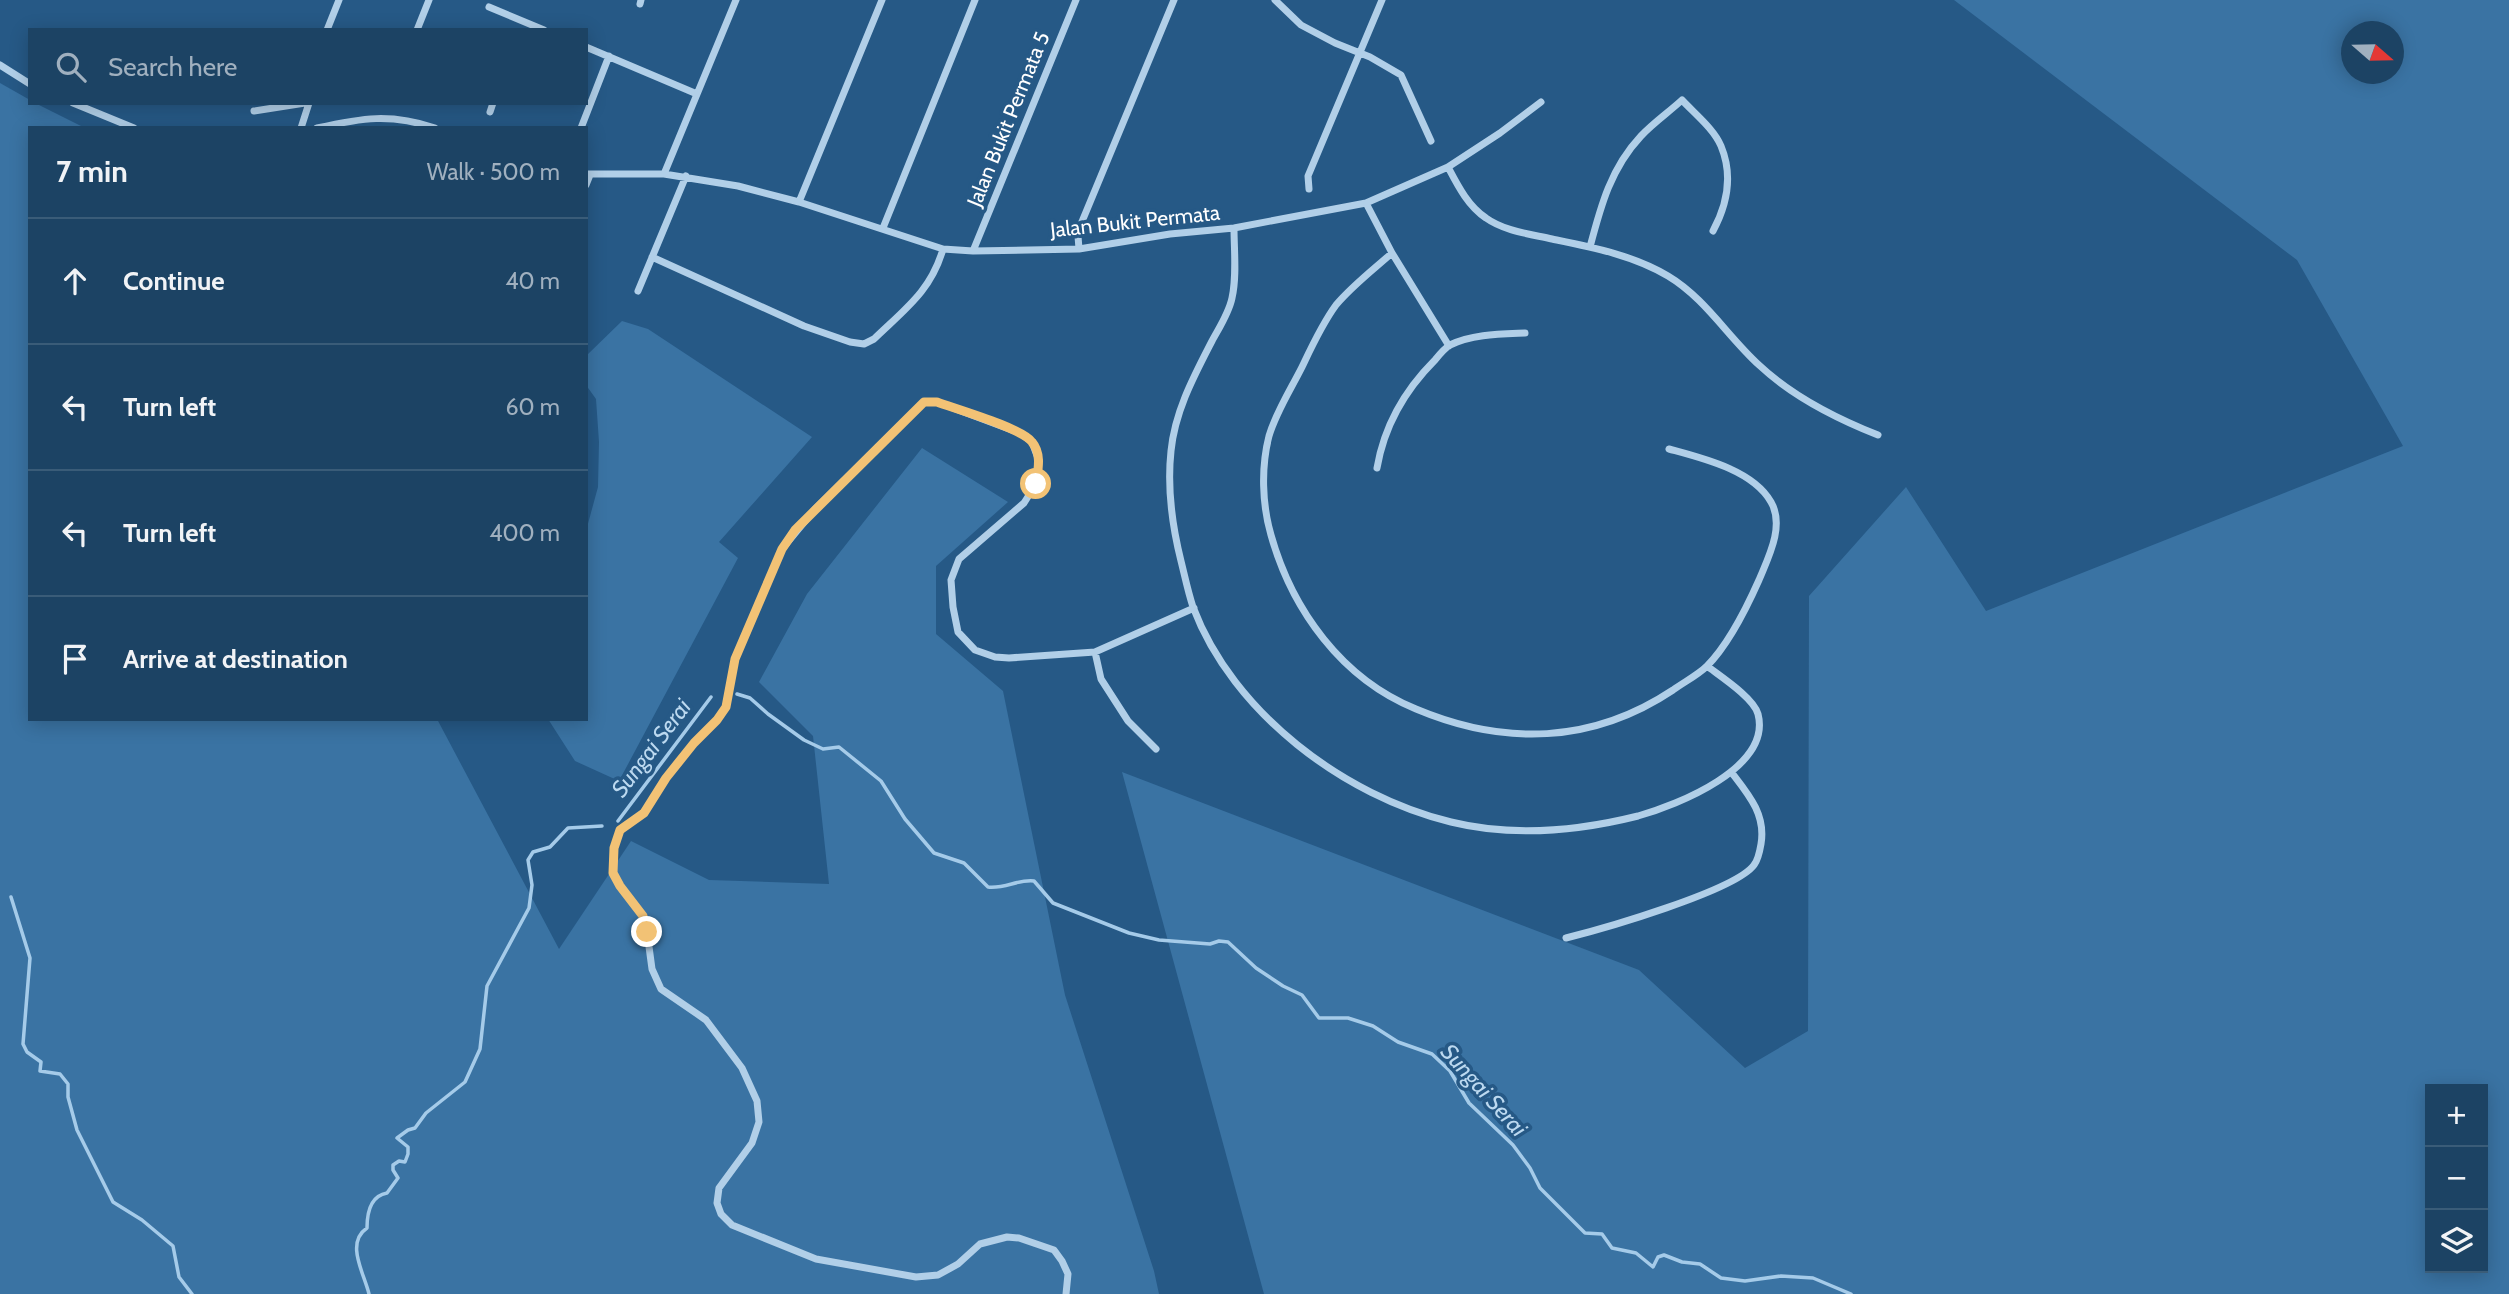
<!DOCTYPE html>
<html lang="en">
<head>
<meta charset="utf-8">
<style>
  body { margin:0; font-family:Cabin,sans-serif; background:#254a6a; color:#f1f3f6 }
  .controls { position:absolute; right:21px; bottom:21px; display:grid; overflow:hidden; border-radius:0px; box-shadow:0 4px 18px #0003 }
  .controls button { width:63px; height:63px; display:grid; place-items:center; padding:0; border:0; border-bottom:2px solid #3a5c78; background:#1c4364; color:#f1f3f6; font:35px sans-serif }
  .compass { position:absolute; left:2341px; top:21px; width:63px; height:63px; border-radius:50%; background:#1c4364; box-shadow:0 4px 18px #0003; rotate:110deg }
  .stop { position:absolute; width:21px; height:21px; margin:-16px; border:5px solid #f2c275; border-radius:50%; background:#fff }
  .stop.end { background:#f2c275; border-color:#fff; box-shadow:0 2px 7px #0008 }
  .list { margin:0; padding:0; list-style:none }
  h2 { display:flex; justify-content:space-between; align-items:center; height:91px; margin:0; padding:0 28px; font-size:30px }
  h2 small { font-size:23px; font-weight:400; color:#a0b0bf }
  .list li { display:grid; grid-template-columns:46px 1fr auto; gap:21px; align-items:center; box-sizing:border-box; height:126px; padding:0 28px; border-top:2px solid #3a5c78 }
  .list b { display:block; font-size:26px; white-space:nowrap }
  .list em { font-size:23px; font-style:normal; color:#a0b0bf }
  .icon { flex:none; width:38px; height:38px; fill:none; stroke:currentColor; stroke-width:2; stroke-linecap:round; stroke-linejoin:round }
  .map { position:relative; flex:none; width:2509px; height:1294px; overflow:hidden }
  .search { position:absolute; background:#1c4364; box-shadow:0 4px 18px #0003; left:28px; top:28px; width:560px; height:77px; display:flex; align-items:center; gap:18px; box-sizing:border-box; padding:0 24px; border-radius:0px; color:#a0b0bf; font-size:26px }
  .panel { position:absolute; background:#1c4364; box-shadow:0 4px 18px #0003; left:28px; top:126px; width:560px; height:595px; border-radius:0px }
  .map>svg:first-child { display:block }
  .green { fill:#3a73a3; fill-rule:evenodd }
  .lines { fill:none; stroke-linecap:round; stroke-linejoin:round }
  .stream { stroke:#a5cbe9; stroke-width:3.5 }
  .street { stroke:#b1cfe8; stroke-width:7 }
  .route { stroke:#f2c275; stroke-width:9 }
  .labels { text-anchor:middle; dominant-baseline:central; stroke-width:7; stroke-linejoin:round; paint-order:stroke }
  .street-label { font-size:21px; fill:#fff; stroke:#265986 }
  .water-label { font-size:23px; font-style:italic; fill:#bcd9f0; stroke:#265986 }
</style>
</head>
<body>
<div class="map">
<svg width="2509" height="1294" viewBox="0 0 2509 1294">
  <rect width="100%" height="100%" fill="#265986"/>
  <path class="green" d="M1954,0h555v1294h-1245l-142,-522 517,198 106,98 63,-37 1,-435 97,-109 80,124 417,-165 -106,-186zM2352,32h42v42h-42zM2430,1089h53v179h-53z
    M0,83l30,17v3h5l50,25h-55v591h407l122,230 72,-108 78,39 120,4 -16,-148 -54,-54 48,-88 115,-146 86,54 -72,64v68l67,57 62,304 89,276 5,23h-1159z
    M622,321l26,8 164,108 -93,105 19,16 -119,223 -44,-20 -27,-42h38v-188l12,-44 1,-45 -3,-43 -10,-14v-29z"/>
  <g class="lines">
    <path class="stream" d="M737,694l13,4 18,16 36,26 19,9 16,-2 42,34 24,38 29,34 30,10 24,24c17,2 30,-8 46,-6l19,22 76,30 30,7 51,4 9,-3 9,1 28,26 27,18 19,9 17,23h29l25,8 25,16 34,12 18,17 19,32 44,42 17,23 10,20 45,45 17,1 10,14 24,5 17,14 5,-10 6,-2 18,7 18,2 21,14 24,3 36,-5 32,2 38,16
      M618,821l93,-124
      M11,897l19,61 -7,86 4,8 14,10 -1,9 20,3 8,10v13l9,33 36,72 29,18 31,26 6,31 13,17
      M369,1294c-5,-21 -24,-51 -2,-66 0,-14 3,-32 20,-35l11,-15 -5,-8v-5l6,-4 6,1 3,-8v-7l-11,-9 11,-8 7,-2 11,-15 39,-31 15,-33 7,-63 42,-78 3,-23 -4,-25 5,-8 17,-5 18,-19 34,-2"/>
    <path class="street" d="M1275,0l26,25 34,18 35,14 31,18 30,66
      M640,4l1,-4
      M489,7l55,23
      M327,30l12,-30
      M417,30l12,-30
      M586,47l111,47
      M0,65l30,19
      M73,103l61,25
      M254,111l51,-8
      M490,112l3,-9
      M301,128l8,-25
      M317,128c45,-10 73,-15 118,0
      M581,128l28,-72
      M1448,167c10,19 20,39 38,51 18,13 44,16 66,21 39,8 81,16 116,37 37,22 60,61 91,89 34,32 76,53 119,70
      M586,174h78l74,12 61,16 144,47 30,2 106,-2 91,-15 64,-6 132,-25 82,-36 52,-34 41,-31
      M664,174l72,-174
      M586,185l4,-10
      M1309,189l-1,-13 74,-176
      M799,202l83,-202
      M1366,203l26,50 57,93
      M883,228l92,-228
      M1234,228c0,22 3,48 -2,70 -3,15 -13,30 -20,43 -18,35 -37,70 -41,110 -4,37 1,74 10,110 4,16 7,31 12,46 40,106 151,189 258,215 61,15 127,9 187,-6 39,-11 134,-48 120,-102 -4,-16 -38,-38 -51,-48
      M1590,247c11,-42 21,-79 51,-111 12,-13 28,-24 41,-36 13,14 32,29 39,46 12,29 6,59 -8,85
      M1079,249l-1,-13 3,-12 93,-224
      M973,251l103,-251
      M1392,253c-19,17 -39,32 -56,52 -14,19 -24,41 -34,62 -11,22 -26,45 -33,69 -8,31 -7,68 2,99 21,75 71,144 145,174 88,37 176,35 257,-19 11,-8 25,-15 34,-24 21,-21 40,-59 52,-86 9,-22 26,-54 12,-78 -18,-32 -69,-44 -102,-53
      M652,257l152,69 46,16 14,2 10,-5c31,-30 57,-48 69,-90
      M638,291l48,-115
      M1377,468c7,-41 28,-78 58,-108 4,-5 10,-12 15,-15 22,-11 51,-11 75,-12
      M1095,652l6,27 27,42 28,28
      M1566,938c36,-9 169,-47 188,-73 4,-5 6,-15 7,-21 5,-29 -12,-49 -29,-71
      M1066,1294l2,-20 -6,-13 -8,-11 -35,-12 -12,-1 -27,7 -22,20 -20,11 -22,2 -100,-18 -84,-34 -11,-11 -4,-11 2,-15 33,-45 7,-21 -2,-21 -15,-33 -36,-48 -45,-31 -9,-20 -5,-37 -4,-16 -23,-30 -7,-13 1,-25 6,-18 24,-17 22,-35 28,-35 23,-23 9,-13 9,-48 47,-110 33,-40 109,-107h13l83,31 12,9 7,19 -3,23 -12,19 -65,56 -8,21 2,27 5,25 17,18 20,7 14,1 86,-6 99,-44"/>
  </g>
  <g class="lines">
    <path class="route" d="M647,932l-4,-16 -23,-30 -7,-13 1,-25 6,-18 24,-17 22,-35 28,-35 23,-23 9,-13 9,-48 47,-110 13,-19 129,-128h13c19,7 85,26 95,40 10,12 6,28 4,42"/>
  </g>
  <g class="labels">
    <g class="street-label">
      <text transform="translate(1008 119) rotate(-68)">Jalan Bukit Permata 5</text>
      <text transform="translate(1135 221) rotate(-6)">Jalan Bukit Permata</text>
    </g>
    <g class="water-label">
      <text transform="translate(651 748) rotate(-53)">Sungai Serai</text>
      <text transform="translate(1484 1090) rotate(48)">Sungai Serai</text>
    </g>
  </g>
</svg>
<div class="controls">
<button>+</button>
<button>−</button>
<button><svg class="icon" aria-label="layers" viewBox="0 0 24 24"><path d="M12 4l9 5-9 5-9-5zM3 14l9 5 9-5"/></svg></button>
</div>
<svg class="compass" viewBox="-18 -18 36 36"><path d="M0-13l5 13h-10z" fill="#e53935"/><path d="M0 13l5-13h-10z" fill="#a0b0bf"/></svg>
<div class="stop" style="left:1036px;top:484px"></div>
<div class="stop end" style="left:647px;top:932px"></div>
<div class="search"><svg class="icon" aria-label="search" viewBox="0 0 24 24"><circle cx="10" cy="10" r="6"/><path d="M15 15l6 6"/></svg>Search here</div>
<section class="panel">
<h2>7 min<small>Walk · 500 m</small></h2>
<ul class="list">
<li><svg class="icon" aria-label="ahead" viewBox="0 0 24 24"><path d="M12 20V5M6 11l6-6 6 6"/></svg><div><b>Continue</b></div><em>40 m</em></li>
<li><svg class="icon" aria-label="left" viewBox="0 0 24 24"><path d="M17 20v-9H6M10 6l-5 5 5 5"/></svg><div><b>Turn left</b></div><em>60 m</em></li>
<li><svg class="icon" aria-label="left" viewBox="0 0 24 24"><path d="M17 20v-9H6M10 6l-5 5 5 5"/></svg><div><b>Turn left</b></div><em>400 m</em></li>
<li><svg class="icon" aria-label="arrive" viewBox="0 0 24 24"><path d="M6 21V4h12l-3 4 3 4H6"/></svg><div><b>Arrive at destination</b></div></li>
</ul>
</section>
</div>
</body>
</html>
